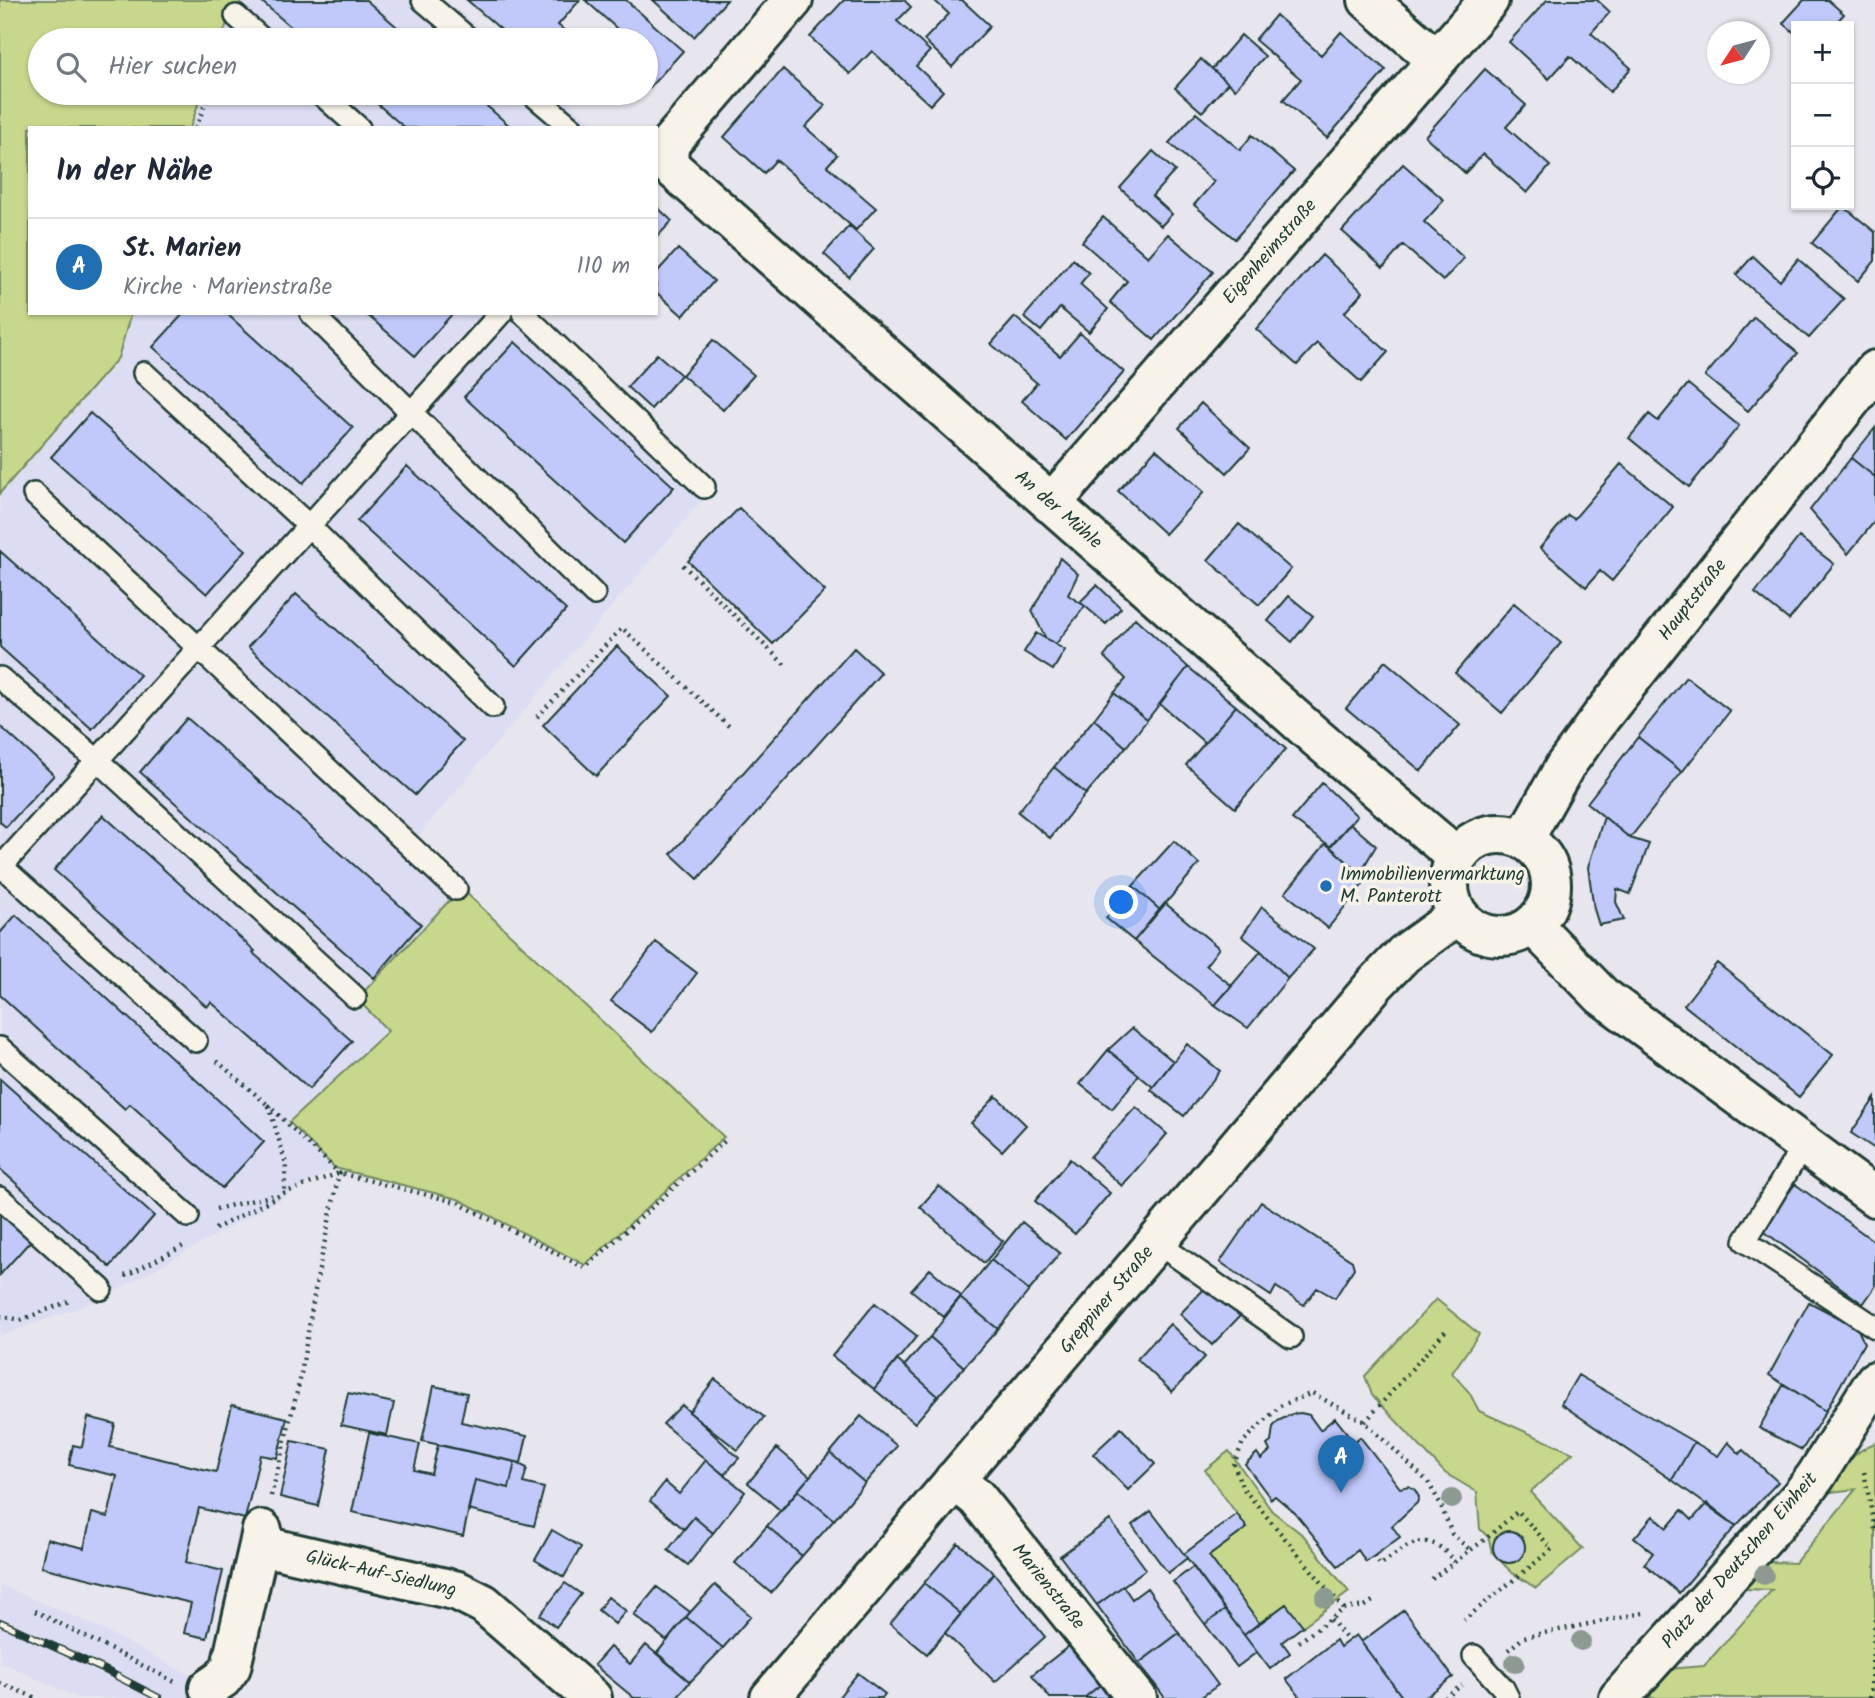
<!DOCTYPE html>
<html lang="de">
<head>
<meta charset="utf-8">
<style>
  body { margin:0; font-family:Kalam,sans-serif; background:#f2f2f3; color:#1f2937 }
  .controls { position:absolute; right:21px; top:21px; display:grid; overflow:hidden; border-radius:0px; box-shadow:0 2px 5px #0004 }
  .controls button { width:63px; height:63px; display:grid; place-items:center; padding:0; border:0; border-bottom:2px solid #e0e1e3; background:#fff; color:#1f2937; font:35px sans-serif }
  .compass { position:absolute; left:1707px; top:21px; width:63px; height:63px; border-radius:50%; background:#fff; box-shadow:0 2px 5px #0004; rotate:234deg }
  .you { position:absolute; left:1122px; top:903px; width:24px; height:24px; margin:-18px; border:5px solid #fff; border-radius:50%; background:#1a73e8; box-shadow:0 0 0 10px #1a73e833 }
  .badge { display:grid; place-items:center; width:46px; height:46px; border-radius:50%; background:#1f6fb2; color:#fff; font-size:23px; font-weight:700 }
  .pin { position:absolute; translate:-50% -58px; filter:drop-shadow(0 2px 4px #0008) }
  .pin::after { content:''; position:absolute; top:37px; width:24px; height:21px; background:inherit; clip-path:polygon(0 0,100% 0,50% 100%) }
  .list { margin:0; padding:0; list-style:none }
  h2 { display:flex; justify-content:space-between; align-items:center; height:91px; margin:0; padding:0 28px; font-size:30px }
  h2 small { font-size:23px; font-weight:400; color:#747a83 }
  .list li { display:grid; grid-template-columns:46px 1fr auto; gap:21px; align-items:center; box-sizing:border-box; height:98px; padding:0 28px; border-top:2px solid #e0e1e3 }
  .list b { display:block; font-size:26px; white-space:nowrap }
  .list p { margin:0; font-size:23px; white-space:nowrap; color:#747a83 }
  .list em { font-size:23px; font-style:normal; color:#747a83 }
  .icon { flex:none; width:38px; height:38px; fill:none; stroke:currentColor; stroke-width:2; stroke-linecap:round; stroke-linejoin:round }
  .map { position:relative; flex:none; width:1875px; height:1698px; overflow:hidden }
  .search { position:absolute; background:#fff; box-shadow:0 2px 5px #0004; left:28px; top:28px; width:630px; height:77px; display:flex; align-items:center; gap:18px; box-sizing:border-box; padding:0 24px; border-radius:38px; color:#747a83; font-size:26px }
  .panel { position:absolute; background:#fff; box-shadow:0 2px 5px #0004; left:28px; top:126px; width:630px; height:189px; border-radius:0px }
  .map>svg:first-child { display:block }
  .built { fill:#dcddf2 }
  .green { fill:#c7d88c; stroke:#738a60; stroke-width:2 }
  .building { fill:#c1c9fb; stroke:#1f3d34; stroke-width:2 }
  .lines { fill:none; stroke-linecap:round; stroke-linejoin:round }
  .service-casing { stroke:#1f3d34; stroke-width:26 }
  .minor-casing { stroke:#1f3d34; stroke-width:44 }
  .tertiary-casing { stroke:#1f3d34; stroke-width:44 }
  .path { stroke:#1f3d34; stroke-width:4.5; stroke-dasharray:2 5; stroke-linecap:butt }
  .service { stroke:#f7f3e8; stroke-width:21 }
  .minor { stroke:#f7f3e8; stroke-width:38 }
  .tertiary { stroke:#f7f3e8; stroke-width:38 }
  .rail-casing { stroke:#1f3d34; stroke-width:8 }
  .rail { stroke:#f7f3e8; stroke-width:5; stroke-dasharray:16; stroke-linecap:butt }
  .tree { fill:#8c9a92 }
  .poi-dot { fill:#1f6fb2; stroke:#f7f3e8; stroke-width:2.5 }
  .labels { text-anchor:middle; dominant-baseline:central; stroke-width:7; stroke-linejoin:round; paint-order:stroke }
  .street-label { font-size:19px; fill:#1f3d34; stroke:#f7f3e8 }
  .poi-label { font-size:19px; fill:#1f3d34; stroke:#f7f3e8; text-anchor:start }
</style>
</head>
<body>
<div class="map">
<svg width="1875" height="1698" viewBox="0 0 1875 1698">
  <rect width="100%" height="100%" fill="#e7e6ee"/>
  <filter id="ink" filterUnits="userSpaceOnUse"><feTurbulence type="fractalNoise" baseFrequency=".0143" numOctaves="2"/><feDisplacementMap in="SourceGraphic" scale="14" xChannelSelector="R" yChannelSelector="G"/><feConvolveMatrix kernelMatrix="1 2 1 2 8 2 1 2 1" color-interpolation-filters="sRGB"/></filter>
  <g filter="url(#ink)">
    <path class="built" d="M242,0h203l49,40h-273l6,-17z
      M202,93h355l42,35h-409z
      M131,313h400l181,175 -299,354 48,46 -104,111 32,31 -100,91 46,47 -235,132 -100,36v-843l118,-135z
      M0,1585l92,39 142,74h-156l-78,-36z"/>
    <path class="green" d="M0,0h242l-15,23 -6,17h-181v53h162l-12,35h-160v185h101l-13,45 -118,135z
      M461,888l263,249 -139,128 -127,-66 -123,-31 -46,-46 99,-91 -31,-32z
      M1436,1299l43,35 -27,39 17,19 10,19 94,42 -43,39 53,57 -47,39 -25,-16 -19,-20 -4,-15 -8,-8 -3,-37 -32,-19 -73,-78 -7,-19z
      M1875,1443v255h-225l2,-8 15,-21 37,-3 68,-76 -28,-1 25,-27 26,1 61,-74 -33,4c15,-19 28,-41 52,-50z
      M1229,1451l43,60 32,25 45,56 -46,34 -17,-22 -27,19 -50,-67 38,-28 -42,-58z"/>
    <path class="building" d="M264,0h102l46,40h-106l-44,-38z
      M467,0h113l-22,25 15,13 -2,2h-58z
      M585,0h41l57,51 -34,37 -3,-3v-45h-28l5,-6z
      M653,0h74l-33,37z
      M844,0h60l7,7 -14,14 33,30 -14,15 27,25 -13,14 -58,-54 -22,23 -40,-37z
      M934,0h28l28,26 -38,41 -28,-27 25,-26z
      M1547,0h50l13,12 -19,21 40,35 -21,24 -40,-36 -21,23 -40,-37z
      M1804,0h24l16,14 -11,12h-37v8l-13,-11z
      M1276,15l45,40 20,-23 45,38 -59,68 -44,-38 18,-21 -46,-39z
      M1241,35l24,21 -30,33 -23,-20z
      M1201,59l27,24 -26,29 -27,-24z
      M783,69l42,37 -20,21 32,28 -10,11 49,42 -20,22 -80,-70 -12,13 -40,-36z
      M1485,69l41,36 -20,22 44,39 -23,27 -44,-39 -18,19 -40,-37z
      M365,93h107l40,35h-107z
      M1196,113l44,37 12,-15 42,36 -59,68 -41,-34 20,-23 -45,-39z
      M1153,151l22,20 -23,25 20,18 -11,12 -41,-38z
      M1403,164l41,36 -20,22 40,36 -21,23 -40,-36 -20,23 -41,-37z
      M656,206l16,15 -16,17z
      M1843,206l32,26v29l-17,20 -46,-38z
      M1103,217l45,40 20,-23 45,38 -59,68 -44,-38 17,-21 -45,-39z
      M849,226l25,23 -25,28 -25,-23z
      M678,249l36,32 -31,35 -27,-24v-19z
      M1322,255l41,37 -19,21 44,39 -27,30 -44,-39 -20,22 -41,-36z
      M1753,256l27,25 18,-22 46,40 -35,39 -73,-63z
      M1073,259l16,14 -9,11 28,25 -19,23 -29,-24 -19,23 -17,-14z
      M184,313h42l127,115 -50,55 -150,-136z
      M365,313h88l-38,43z
      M1015,317l45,39 20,-23 44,39 -58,68 -44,-39 15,-18 -46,-39z
      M1754,317l44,36 -50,58 -43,-35z
      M713,340l41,35 -31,35 -41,-35z
      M515,342l159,145 -51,56 -159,-146z
      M657,354l24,21 -30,34 -24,-22z
      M1688,384l51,42 -50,61 -60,-49 20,-24 9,7z
      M1201,403l49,45 -23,25 -48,-45z
      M90,413l156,137 -39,44 -156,-137z
      M1875,428v49l-24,-19z
      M1156,449l48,43 -39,42 -47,-43z
      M1851,458l24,19v44l-27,33 -38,-44z
      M1621,464l52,43 -61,74 -12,-10 -14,16 -46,-39 28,-33 6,4z
      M407,466l159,144 -50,56 -159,-145z
      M739,508l86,83 -52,53 -85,-83z
      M1239,524l52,45 -32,36 -51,-45z
      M1799,537l35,27 -45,56 -34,-27z
      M0,551l140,124 -48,54 -92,-82z
      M1060,558l18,16 -10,21 17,11 -29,38 -10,-5 -14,-28z
      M1097,585l24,23 -15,16 -26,-22z
      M296,594l167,147 -48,54 -167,-148z
      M1289,596l24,20 -21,26 -24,-21z
      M1514,603l47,40 -59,70 -47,-40z
      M1135,618l53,49 -41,53 -33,-27 12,-14 -22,-22z
      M1036,633l29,17 -12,20 -29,-18z
      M617,646l54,50 -75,80 -53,-51z
      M854,648l27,25 -183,206 -27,-25z
      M1385,661l75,64 -39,46 -75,-63z
      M1188,667l48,39 -31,37 -45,-39z
      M1686,677l44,34 -48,61 -44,-35z
      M1114,693l33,27 -21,27 -32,-28z
      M1236,706l50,43 -51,59 -49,-43z
      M187,718l234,206 -47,54 -234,-206z
      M1094,719l32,28 -40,47 -32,-27z
      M0,726l54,49 -48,52 -6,-5z
      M1638,737l44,35 -52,66 -43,-35z
      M1054,767l32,27 -36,44 -32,-26z
      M1322,783l35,33 -27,31 -38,-28z
      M103,815l152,136 -2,2 99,88 -43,48 -98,-87 -4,5 -153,-137z
      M1604,817l26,21 19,6 -19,50 -13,-5 -1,13 8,18 -25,5 -5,-16 -6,-42z
      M1350,823l26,23 -16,27 -30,-26z
      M1174,841l25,23 -39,46 -27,-24z
      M1326,843l41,36 -39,49 -43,-35z
      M1133,886l27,24 -26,31 -28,-23z
      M1165,903l54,45 -13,17 26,21 -17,19 -81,-64z
      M1262,907l52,42 -26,29 -27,-27 -19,-15z
      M16,915l248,227 -42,46 -92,-84 -5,5 -125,-114v-62z
      M656,942l41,31 -45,59 -41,-31z
      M1261,951l27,27 -40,50 -33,-23z
      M1717,963l116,92 -34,42 -115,-92z
      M1132,1028l41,33 -20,26 -45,-37z
      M1187,1044l33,27 -36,45 -33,-26z
      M1108,1050l31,25 -27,34 -32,-25z
      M0,1079l154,137 -44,51 -110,-98z
      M996,1096l30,29 -24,26 -31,-28z
      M1875,1098v51l-24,-16z
      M1136,1107l31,27 -45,52 -32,-29z
      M1070,1159l40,34 -35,41 -40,-33z
      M1795,1184l80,58v45l-12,17 -101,-74z
      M939,1186l64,55 -19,22 -64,-56z
      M1261,1202l91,59 2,7 -19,30 -18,-10 -13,17 -28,-18 -5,9 -51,-34z
      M0,1209l33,29 -33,37z
      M1022,1222l38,31 -31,38 -38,-31z
      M991,1260l38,31 -31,38 -38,-31z
      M930,1269l31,27 -17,21 -33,-27z
      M1209,1284l32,31 -29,30 -32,-31z
      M960,1298l38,31 -34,38 -34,-30z
      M1809,1302l48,25 7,16 -38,68 -57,-36z
      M875,1303l42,33 -43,53 -42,-33z
      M1170,1324l35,33 -33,35 -35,-33z
      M930,1337l34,30 -26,29 -34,-30z
      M897,1360l41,36 -23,27 -41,-34z
      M1578,1375l116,67 -22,38 -111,-76z
      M715,1379l49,38 -26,33 -49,-38z
      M1784,1384l42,27 -24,39 -43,-22z
      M434,1386l33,7 -6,29 66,14 -6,27 -99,-22z
      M348,1393l46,10 -7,32 -46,-10z
      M232,1405l55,13 -10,40 -17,-3 -15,64 -46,-11 -13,54 37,9 -16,67 -23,-5 7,-30 -150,-36 6,-28 37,9 8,-35 16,4 9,-41 -48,-11 4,-20 9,2 6,-30 27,7 -5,23 106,25z
      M682,1405l57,53 -15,17 -61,-51z
      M1301,1413l8,2 11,15 15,-12 19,24 6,-5 40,51 9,-2 6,4 4,7 -2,6 -25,23 8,11 -34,25 -8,-12 -20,16 -43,-53 -20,-17 -4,3 -26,-35 12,-11 4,6 9,-8 -3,-6 4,-3 2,-15 5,-6 14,-7z
      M861,1416l36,30 -32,37 -35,-30z
      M1121,1428l34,36 -27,26 -35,-36z
      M369,1433l51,11 -6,26 17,4 7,-29 77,17 -6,26 -34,-8 -12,56 -111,-24z
      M292,1441l38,8 -12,57 -38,-9z
      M1694,1442l24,14 10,-14 12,12 3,-4 35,32 -42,44 -64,-46z
      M777,1448l33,28 -29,35 -33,-28z
      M830,1453l35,30 -31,37 -36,-30z
      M706,1460l39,32 -32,41 -19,-16 -10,12 -34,-28 15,-19 14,12z
      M515,1462l12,6 -4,15 21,5 -10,38 -66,-16 7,-30 34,8z
      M798,1490l36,30 -32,36 -35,-30z
      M1707,1503l29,23 -57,67 -35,-29 9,-11 -19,-15 19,-22 14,12 15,-18 10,10z
      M1151,1511l36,47 -19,15 -36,-48z
      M1237,1514l10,14 -38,28 50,67 -15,12 -60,-81z
      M694,1517l19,16 -25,32 -20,-15z
      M1110,1520l36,49 -49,36 -37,-49z
      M767,1526l35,30 -31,37 -36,-30z
      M552,1530l29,17 -17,30 -29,-17z
      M1493 1547a16 16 0 1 1 32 0a16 16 0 1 1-32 0Z
      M958,1543l36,30 -33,41 -37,-31z
      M1193,1567l32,43 -20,14 -32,-42z
      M994,1573l51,64 -50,45 -50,-49z
      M565,1583l16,11 -25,33 -16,-12z
      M924,1583l37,31 -34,40 -37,-30z
      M715,1585l36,31 -28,32 -37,-31z
      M1123,1586l9,13 15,-11 32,45 -40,30 -42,-58z
      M657,1587l33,25 -23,29 -33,-26z
      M608,1597l18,14 -11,13 -17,-14z
      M1286,1604l17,22 -21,16 8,11 -20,16 -26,-34z
      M1225,1610l32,42 -20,15 -32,-43z
      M1404,1610l49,67 -29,21h-21l-42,-56z
      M686,1617l37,31 -33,34 -33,-29z
      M1179,1633l39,52 -18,13h-35l-26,-35z
      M1356,1635l47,63h-102l-15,-19 50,-39 4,7z
      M646,1645l44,37 -14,16h-42l-40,-33 16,-18 20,17z
      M1069,1646l31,39 -16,13h-34l-18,-23z
      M858,1673l27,21 -3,4h-44z
      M1100,1685l9,13h-25z"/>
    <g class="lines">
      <g class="service-casing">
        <path id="service" d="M423,0l47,40
          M236,16l27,24
          M320,93l39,35
          M531,93l41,35
          M311,313l283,281
          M523,313l181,174
          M144,373l165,153 184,181
          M34,494l422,395
          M0,678l97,82 258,237
          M0,865l196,176
          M0,868l501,-555
          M0,1048l188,168
          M1804,1144l-59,97 130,86
          M0,1198l101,91
          M1156,1242l135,95
          M1474,1656l29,32 5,10"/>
      </g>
      <g class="minor-casing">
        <path id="minor" d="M793,0l-123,143 -2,13 3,11 647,572 139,118
          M1368,0l69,60
          M1051,504l438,-504
          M954,1480l23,18 160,200
          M262,1530l-3,15 199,46 26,13 108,94
          M209,1688l13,-9 9,-12 28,-122
          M1619,1698l181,-201 16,-21 59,-95"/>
      </g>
      <g class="tertiary-casing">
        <path id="tertiary" d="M1449 885a51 51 0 1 1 102 0a51 51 0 1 1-102 0Z
          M1524,839l41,-73 36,-49 274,-347
          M1533,925l69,71 273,201
          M770,1698l605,-714 29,-30 54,-39"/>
      </g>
      <path class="path" d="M196,128l13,-35
        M683,565l103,101
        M537,717l85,-89 110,101
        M217,1061l52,45
        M216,1209l59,-14
        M215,1229l69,-36 55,-20 117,29 129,66 142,-129
        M125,1276l60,-31
        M0,1316l21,4 51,-20
        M1365,1422l82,-93
        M1864,1472l11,57
        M271,1496l29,-116 16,-96 23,-111 -70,-67 17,58 -2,29
        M1374,1556l6,9c28,-21 49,-38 74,-3
        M1432,1579l56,-42 30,-26 34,38 -88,71
        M1344,1609l-102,-122 -8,-23 9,-22 37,-36 32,-13 53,29 63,60 12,21 12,31 18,16
        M35,1611l140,71
        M1331,1619l17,22
        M1299,1642l45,-33 21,-3 11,-7
        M1508,1650l16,-13 119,-24
        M0,1683l36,15
        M1445,1698l17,-13
        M1870,1698l5,-79"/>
      <use href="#service" class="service"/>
      <use href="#minor" class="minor"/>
      <use href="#tertiary" class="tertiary"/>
      <g class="rail-casing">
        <path id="rail" d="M0,1622l105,48 54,28"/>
      </g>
      <use href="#rail" class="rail"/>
    </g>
    <g class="tree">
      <circle cx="1452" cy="1499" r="10"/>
      <circle cx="1764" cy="1575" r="10"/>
      <circle cx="1325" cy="1598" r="10"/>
      <circle cx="1581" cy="1641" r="10"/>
      <circle cx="1515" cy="1663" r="10"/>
    </g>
  </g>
  <circle class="poi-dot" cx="1326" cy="886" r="7"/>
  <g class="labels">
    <g class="street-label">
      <text transform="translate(1270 252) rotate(-49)">Eigenheimstraße</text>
      <text transform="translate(1058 510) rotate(41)">An der Mühle</text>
      <text transform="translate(1693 600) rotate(-52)">Hauptstraße</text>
      <text transform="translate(1107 1300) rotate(-50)">Greppiner Straße</text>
      <text transform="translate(1740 1561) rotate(-49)">Platz der Deutschen Einheit</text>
      <text transform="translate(381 1574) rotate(13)">Glück-Auf-Siedlung</text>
      <text transform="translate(1048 1587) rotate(51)">Marienstraße</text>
    </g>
    <g class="poi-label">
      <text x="1340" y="875">Immobilienvermarktung<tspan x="1340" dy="22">M. Panterott</tspan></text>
    </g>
  </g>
</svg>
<div class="controls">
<button>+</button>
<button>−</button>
<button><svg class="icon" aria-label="locate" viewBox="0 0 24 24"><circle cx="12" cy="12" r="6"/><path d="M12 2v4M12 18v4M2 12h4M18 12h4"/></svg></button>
</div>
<svg class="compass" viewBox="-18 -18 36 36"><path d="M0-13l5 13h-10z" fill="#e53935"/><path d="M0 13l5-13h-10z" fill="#747a83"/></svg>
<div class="you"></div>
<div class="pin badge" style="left:1341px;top:1493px">A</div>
<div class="search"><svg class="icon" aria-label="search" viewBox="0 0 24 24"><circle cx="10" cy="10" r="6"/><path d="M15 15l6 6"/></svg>Hier suchen</div>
<section class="panel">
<h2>In der Nähe<small></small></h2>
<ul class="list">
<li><span class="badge">A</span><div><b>St. Marien</b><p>Kirche · Marienstraße</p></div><em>110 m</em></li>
</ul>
</section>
</div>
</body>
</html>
